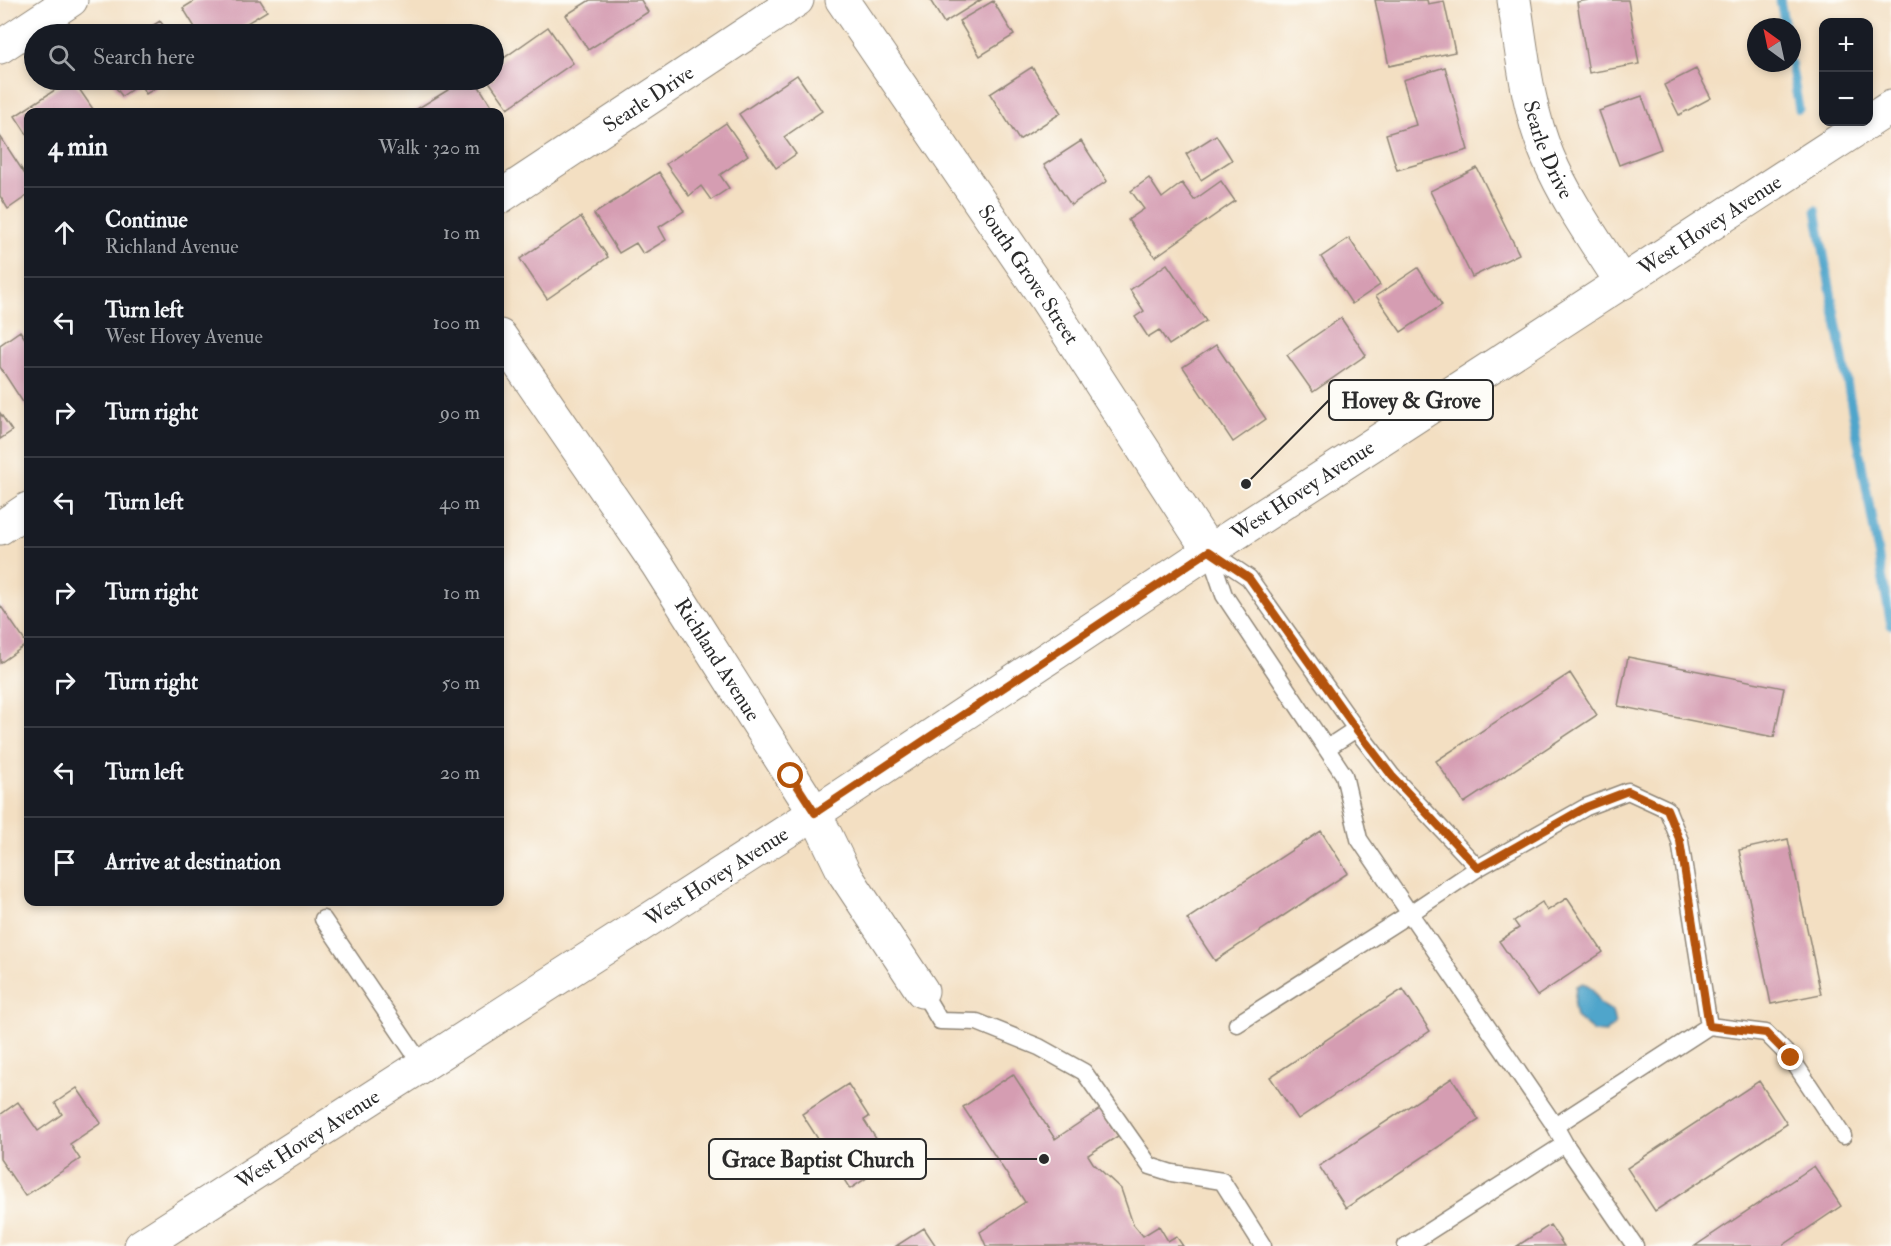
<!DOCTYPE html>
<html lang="en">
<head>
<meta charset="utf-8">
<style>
  body { margin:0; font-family:"IM FELL Double Pica",serif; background:#20242c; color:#f1f3f6 }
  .controls { position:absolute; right:18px; top:18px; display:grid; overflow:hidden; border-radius:12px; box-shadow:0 3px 9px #0003 }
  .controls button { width:54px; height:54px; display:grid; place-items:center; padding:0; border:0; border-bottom:2px solid #363941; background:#171b24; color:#f1f3f6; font:30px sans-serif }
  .compass { position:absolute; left:1747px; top:18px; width:54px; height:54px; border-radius:50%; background:#171b24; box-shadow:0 3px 9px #0003; rotate:327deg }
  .stop { position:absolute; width:18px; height:18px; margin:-14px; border:4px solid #b45309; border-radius:50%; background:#fff }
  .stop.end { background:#b45309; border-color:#fff; box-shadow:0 2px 6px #0008 }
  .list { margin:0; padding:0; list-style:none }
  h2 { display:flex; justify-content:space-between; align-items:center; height:78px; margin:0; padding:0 24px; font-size:26px }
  h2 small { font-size:20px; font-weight:400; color:#9ea1a6 }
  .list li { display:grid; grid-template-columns:39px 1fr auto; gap:18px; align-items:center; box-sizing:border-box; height:90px; padding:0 24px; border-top:2px solid #363941 }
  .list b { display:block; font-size:22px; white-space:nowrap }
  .list p { margin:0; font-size:20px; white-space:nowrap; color:#9ea1a6 }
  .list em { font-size:20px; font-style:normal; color:#9ea1a6 }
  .icon { flex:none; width:33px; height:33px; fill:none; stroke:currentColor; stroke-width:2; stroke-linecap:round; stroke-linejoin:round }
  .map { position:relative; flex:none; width:1891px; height:1246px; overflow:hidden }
  .search { position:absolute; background:#171b24; box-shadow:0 3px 9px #0003; left:24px; top:24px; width:480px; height:66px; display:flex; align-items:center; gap:15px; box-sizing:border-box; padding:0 21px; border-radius:33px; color:#9ea1a6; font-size:22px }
  .panel { position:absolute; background:#171b24; box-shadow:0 3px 9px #0003; left:24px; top:108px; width:480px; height:798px; border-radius:12px }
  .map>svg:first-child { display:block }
  .water { fill:#4fa5cb; stroke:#3d687b; stroke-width:1.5 }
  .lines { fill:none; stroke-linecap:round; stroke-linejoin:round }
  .stream { stroke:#4fa5cb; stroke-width:9 }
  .building { fill:#d59db2 }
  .service-casing { stroke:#8f8576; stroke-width:19 }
  .minor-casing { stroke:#8f8576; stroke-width:35 }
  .secondary-casing { stroke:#8f8576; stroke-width:35 }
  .service { stroke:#fff; stroke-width:16 }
  .minor { stroke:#fff; stroke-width:33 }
  .secondary { stroke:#fff; stroke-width:33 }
  .route { stroke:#b45309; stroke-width:8 }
  .labels { text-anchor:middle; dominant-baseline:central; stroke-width:6; stroke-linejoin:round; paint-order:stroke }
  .street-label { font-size:21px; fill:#2b2b2b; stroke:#fdfcf7 }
  .leader { fill:none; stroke:#2b2b2b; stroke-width:2 }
  .callout-dot { fill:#2b2b2b; stroke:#fdfcf7; stroke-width:2 }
  .callout { fill:#fdfcf7; stroke:#2b2b2b; stroke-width:2 }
  .callout-label { font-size:22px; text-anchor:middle; font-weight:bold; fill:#2b2b2b }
</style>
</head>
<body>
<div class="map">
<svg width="1891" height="1246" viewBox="0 0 1891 1246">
  <rect width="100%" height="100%" fill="#fdfcf7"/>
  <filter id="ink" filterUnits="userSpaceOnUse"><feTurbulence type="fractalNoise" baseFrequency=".0167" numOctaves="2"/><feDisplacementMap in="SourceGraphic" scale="12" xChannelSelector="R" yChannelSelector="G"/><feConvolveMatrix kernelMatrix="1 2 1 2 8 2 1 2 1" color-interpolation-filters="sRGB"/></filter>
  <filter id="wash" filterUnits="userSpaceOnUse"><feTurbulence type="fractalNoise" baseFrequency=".008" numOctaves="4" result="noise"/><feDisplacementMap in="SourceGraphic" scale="24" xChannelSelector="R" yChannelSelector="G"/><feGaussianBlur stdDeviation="1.35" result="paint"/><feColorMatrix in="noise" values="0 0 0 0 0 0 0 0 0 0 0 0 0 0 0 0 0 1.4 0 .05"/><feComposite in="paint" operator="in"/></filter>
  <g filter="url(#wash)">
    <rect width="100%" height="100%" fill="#f3dfc2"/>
    <path class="water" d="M1583,983l9,6 8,15 12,7 3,13 -9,9 -12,-1 -18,-15 -2,-11 2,-20z"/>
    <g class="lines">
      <path class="stream" d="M1780,0l5,27
        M1791,63l8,46
        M1816,210l75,415"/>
    </g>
    <g id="blocks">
      <path class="building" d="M196,0h64l7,11 -38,23h-30l-16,-26z
        M590,0h51l7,12 -60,38 -22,-35z
        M930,0h51l-37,23z
        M1375,0h52l1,4 16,-3 11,51 -66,14z
        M1588,0h40l11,64 -50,9 -12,-71z
        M993,1l21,34 -34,21 -21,-35z
        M160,21l10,13h-31z
        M548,27l25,36 -65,45 -20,-28h6v-15z
        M1032,67l29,46 -42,27 -29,-46z
        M1445,67l23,83 -71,20 -11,-36 30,-9 -13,-45z
        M1696,69l15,29 -32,17 -15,-30z
        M797,75l25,36 -38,26 12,17 -20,14 -37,-54z
        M70,80h3l22,32h-67v24l-13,-20z
        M110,80h53l2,2 -19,12 -6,-10 -18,12z
        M441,80h12l3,5 9,-5h10l20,32h-83l36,-22z
        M1642,96l19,53 -42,16 -20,-54z
        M726,123l22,32 -28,20 9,13 -18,12 -10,-14 -12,10 -23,-32z
        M1216,135l16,25 -31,20 -15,-26z
        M0,136l28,43v16l-20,14 -8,-13z
        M1081,141l26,40 -36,24 -27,-40z
        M1477,168l42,86 -47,23 -42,-86z
        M659,172l25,39 -25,16 7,13 -23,14 -7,-11 -17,10 -25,-39z
        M1149,178l13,20 20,-15 12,17 27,-19 14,20 -80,56 -27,-37 16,-11 -13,-18z
        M581,217l27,40 -61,42 -27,-40z
        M1349,238l31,47 -28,19 -31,-47z
        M1167,264l39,57 -37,24 -10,-15 -11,7 -13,-20 9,-6 -14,-21z
        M1418,268l24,37 -41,27 -25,-36z
        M1341,318l25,37 -53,37 -26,-37z
        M20,331l8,12v67l-28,-43v-22z
        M1216,345l50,74 -33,23 -50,-75z
        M0,413l12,18 -12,8z
        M0,605l27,39 -27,19z
        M1628,657l156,31 -10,49 -156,-31z
        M1570,673l27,42 -133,88 -28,-42z
        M1321,831l27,42 -133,88 -28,-42z
        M1788,839l33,155 -50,10 -32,-154z
        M1567,898l36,54 -66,44 -38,-55 20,-13 -5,-7 28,-19 5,9z
        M1403,989l27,42 -132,88 -28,-42z
        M1013,1074l42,65 45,-30 18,27 -30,19 5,8 28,26 12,35 10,12 16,-10 9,15 8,-5 7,10h-197l-6,-14 45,-30 -62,-95z
        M1452,1078l27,42 -133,88 -27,-42z
        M1759,1081l28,43 -132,87 -28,-43z
        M848,1084l21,33 -5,3 27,42 -41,27 -48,-75z
        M77,1088l24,35 -31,21 10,15 -55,37 -25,-37v-44l18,-13 20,29 24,-17 -7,-11z
        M1814,1166l27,40 -59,40h-87z
        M1550,1225l14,21h-47z
        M924,1228l12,18h-40z"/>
    </g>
  </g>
  <g filter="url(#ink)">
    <use href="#blocks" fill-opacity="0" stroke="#8f8576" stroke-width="1.5"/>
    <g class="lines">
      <g class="service-casing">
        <path id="service" d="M1209,551l15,44 120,180 15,64 196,287 10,18 70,102
          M1209,551l40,27 107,151 36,47 86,92
          M1327,748l29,-19
          M323,919l99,146
          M922,991l18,30 37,1 62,25 45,25 66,94 22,7 50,8 41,65
          M1237,1024l172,-110 69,-46 108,-61 42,-16 39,18 13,32 29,185 57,7 25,25 52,78
          M1555,1126l154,-100
          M1406,1246l159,-102"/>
      </g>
      <g class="minor-casing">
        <g id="minor">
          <path id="s1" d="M842,0l204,299 163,252"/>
          <path id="s2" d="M1514,0c8,52 13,108 34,157 19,45 48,85 74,126"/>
          <path d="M0,47l71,-47"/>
          <path id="s3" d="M500,197l297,-197"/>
          <path id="s4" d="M500,336l157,228 158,249 29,60 78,118"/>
          <path d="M0,528l28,-19"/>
        </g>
      </g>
      <g class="secondary-casing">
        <g id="secondary">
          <path id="s5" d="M141,1246l674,-433 394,-262 682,-444"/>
        </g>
      </g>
      <use href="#service" class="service"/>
      <use href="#minor" class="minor"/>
      <use href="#secondary" class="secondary"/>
    </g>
  </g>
  <g class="lines" filter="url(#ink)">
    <path class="route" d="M791,776l24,37 394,-262 40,27 107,151 36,47 86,92 108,-61 42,-16 39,18 13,32 29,185 57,7 25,25"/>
  </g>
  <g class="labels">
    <g class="street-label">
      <text stroke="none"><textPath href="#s3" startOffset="178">Searle Drive</textPath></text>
      <text stroke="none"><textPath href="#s2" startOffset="154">Searle Drive</textPath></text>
      <text stroke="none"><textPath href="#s5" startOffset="1872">West Hovey Avenue</textPath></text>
      <text stroke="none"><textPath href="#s1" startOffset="332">South Grove Street</textPath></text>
      <text stroke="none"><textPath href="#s5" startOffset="1386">West Hovey Avenue</textPath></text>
      <text stroke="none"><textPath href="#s4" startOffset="390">Richland Avenue</textPath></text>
      <text stroke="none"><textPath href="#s5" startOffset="684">West Hovey Avenue</textPath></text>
      <text stroke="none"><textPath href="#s5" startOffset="198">West Hovey Avenue</textPath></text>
    </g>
  </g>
  <path class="leader" d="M1246 484L1329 400M1044 1159L926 1159"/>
  <g class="callout-dot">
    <circle cx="1246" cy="484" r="6"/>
    <circle cx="1044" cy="1159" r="6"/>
  </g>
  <g class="callout">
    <rect x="1329" y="380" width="164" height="40" rx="6"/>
    <rect x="709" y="1139" width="217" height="40" rx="6"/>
  </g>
  <g class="callout-label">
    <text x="1411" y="408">Hovey &amp; Grove</text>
    <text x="818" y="1167">Grace Baptist Church</text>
  </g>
</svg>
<div class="controls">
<button>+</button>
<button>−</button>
</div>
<svg class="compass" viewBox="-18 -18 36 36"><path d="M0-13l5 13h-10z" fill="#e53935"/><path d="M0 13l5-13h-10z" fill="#9ea1a6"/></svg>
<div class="stop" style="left:791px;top:776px"></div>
<div class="stop end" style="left:1791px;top:1058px"></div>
<div class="search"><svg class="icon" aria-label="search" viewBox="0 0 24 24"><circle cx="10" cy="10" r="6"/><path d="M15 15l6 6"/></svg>Search here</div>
<section class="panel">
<h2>4 min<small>Walk · 320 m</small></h2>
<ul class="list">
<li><svg class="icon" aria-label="ahead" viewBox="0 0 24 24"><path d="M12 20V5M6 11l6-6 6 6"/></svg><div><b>Continue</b><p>Richland Avenue</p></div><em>10 m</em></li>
<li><svg class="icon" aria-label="left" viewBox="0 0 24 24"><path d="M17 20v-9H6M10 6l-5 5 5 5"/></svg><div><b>Turn left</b><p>West Hovey Avenue</p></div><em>100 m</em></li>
<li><svg class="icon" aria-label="right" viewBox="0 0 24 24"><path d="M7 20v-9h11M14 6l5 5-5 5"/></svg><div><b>Turn right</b></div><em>90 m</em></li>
<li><svg class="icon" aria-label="left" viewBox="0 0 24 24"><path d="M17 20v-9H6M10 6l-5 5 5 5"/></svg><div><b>Turn left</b></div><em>40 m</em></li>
<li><svg class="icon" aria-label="right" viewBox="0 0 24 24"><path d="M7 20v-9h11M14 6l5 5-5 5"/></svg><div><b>Turn right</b></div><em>10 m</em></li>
<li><svg class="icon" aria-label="right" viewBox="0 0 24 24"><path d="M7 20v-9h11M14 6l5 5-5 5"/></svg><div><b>Turn right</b></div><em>50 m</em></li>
<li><svg class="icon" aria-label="left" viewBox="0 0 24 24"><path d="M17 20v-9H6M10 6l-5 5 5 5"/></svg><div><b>Turn left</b></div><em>20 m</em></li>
<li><svg class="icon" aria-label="arrive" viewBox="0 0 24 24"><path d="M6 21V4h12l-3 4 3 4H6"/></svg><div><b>Arrive at destination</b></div></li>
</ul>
</section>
</div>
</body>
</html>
